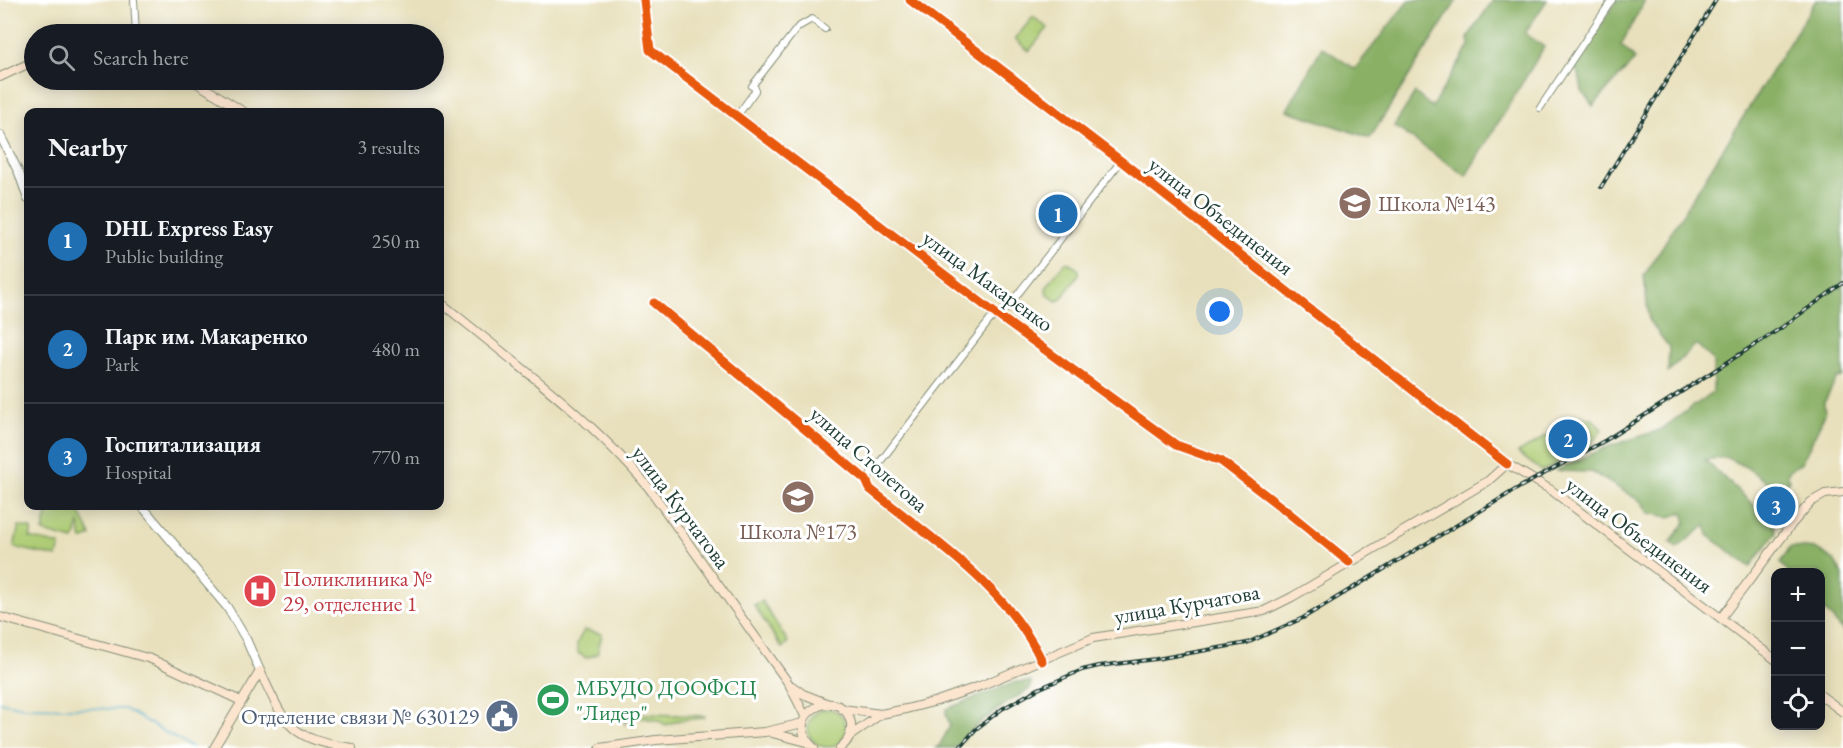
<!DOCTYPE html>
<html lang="en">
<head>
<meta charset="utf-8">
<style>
  body { margin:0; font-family:"EB Garamond",serif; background:#20242c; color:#f1f3f6 }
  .controls { position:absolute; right:18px; bottom:18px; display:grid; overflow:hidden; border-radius:12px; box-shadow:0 3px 15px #0003 }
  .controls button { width:54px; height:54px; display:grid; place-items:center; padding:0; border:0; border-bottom:2px solid #363941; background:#171b24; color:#f1f3f6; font:30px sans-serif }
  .you { position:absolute; left:1220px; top:312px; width:21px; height:21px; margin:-15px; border:4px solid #fff; border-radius:50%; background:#1a73e8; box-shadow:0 0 0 9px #1a73e833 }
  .badge { display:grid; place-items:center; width:39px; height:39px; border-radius:50%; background:#1f6fb2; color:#fff; font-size:20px; font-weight:700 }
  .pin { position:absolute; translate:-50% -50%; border:3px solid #fff; box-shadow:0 2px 6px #0006 }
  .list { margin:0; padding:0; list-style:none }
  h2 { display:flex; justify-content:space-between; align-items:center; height:78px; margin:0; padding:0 24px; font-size:26px }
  h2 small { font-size:20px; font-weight:400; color:#9ea1a6 }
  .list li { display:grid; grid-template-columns:39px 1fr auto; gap:18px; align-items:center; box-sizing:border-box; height:108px; padding:0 24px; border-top:2px solid #363941 }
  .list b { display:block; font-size:22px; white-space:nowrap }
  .list p { margin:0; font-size:20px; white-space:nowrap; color:#9ea1a6 }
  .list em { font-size:20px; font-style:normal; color:#9ea1a6 }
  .icon { flex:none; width:33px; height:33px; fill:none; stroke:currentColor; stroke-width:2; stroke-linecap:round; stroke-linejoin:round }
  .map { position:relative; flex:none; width:1843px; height:748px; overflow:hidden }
  .search { position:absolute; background:#171b24; box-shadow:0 3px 15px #0003; left:24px; top:24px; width:420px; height:66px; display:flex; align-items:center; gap:15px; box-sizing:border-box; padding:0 21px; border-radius:33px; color:#9ea1a6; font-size:22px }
  .panel { position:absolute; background:#171b24; box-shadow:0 3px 15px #0003; left:24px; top:108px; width:420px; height:402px; border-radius:12px }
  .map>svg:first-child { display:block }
  .green { fill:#aecc74; stroke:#668454; stroke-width:1.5 }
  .forest { fill:#8ab066; stroke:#54764d; stroke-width:1.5 }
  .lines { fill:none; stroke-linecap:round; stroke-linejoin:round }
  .stream { stroke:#4cabca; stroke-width:1.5 }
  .minor-casing { stroke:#848e78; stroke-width:8 }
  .tertiary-casing { stroke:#848e78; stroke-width:10 }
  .secondary-casing { stroke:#848e78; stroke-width:10 }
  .minor { stroke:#fff; stroke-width:6 }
  .tertiary { stroke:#fff; stroke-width:8 }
  .secondary { stroke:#fce5cf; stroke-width:8 }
  .rail-casing { stroke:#1f3d34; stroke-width:4 }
  .rail { stroke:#fff; stroke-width:1.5; stroke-dasharray:4.5; stroke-linecap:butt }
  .cycleway-casing { stroke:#fff; stroke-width:13 }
  .cycleway { stroke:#e8590c; stroke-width:9 }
  .labels { text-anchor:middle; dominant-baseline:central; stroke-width:6; stroke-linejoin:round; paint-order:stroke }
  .education-label { font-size:22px; fill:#785e54; stroke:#fff; text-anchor:start }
  .street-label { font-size:22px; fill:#1f3d34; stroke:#fff }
  .health-label { font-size:22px; fill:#be3a42; stroke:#fff; text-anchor:start }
  .leisure-label { font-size:22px; fill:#27864d; stroke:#fff; text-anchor:start }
  .service-label { font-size:22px; fill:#4e5e75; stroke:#fff; text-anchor:end }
</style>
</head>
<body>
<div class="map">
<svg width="1843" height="748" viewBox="0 0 1843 748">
  <rect width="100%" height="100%" fill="#fff"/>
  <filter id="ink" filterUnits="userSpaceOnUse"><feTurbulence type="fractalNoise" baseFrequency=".0167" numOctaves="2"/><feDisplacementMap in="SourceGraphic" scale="12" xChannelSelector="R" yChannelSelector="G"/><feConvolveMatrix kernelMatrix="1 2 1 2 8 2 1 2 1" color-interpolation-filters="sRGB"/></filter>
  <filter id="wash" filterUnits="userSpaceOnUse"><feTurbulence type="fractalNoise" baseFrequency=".008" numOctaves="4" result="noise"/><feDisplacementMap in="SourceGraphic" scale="24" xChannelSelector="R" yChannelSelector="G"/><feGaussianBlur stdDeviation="1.35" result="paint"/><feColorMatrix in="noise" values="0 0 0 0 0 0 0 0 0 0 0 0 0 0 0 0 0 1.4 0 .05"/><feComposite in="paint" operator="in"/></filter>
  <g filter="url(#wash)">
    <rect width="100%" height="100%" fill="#e8e0bc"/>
    <path class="green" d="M1033,17l15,11 -19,23 -14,-12z
      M1064,263h6l9,7v5l-19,25 -4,1 -9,-7 -1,-6z
      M1578,417l14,1 10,12 -14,17 -46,24 -24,-18z
      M44,506h33l14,30 -9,4 -3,-17 -5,17 -31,-8 4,-18z
      M19,526l13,3 -2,9 30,7 -3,12 -43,-10z
      M762,601l26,41 -6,6 -28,-43z
      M584,630l18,4 -5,20 -11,4 -8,-5 -1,-10z
      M808 728a19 19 0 1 1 38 0a19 19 0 1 1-38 0Z
      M623,713l82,3 -1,2 -24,2 -14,5c-11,-7 -25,-8 -38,-6l-3,5z"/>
    <path class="forest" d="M1409,0h48l-87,138 -83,-28 35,-63 33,22z
      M1493,0h54l-22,33 19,14 -78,129 -72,-50 21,-33 17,14 37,-61 -1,-9z
      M1617,0h28l-24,45 14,14 -42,47 -11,-15 -3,-17 -5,-7z
      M1816,0h27v377l-6,1 -13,25 1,11 -23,48 -13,9 -2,5 3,3 -7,10 -2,-5 -9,2 -26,-19 -21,-10 -20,3 69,64 2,9 -26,34 -42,-32 -2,-10 -29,23 -7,-6 16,-20 -3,-10 -13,5 -22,-4 -6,-11 -50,-30 -37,-1 52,-24 53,-17 53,-38v-32l-17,-16 -28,28 1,-25 -20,-26 -5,-45z
      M1790,547l27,2 17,11 9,15v56l-22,-25 -1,-34h-31l-9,-9z
      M1016,682h15l-1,7c-28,16 -55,34 -75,59h-20l4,-2 11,-20 -4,-12v-5z"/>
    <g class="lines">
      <path class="stream" d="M0,702l23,5 102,2 67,39"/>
    </g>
  </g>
  <g filter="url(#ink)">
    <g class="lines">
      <g class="minor-casing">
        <path id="minor" d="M134,0l2,34
          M644,0l6,50 346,264 180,131 45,16 64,49 64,52
          M1540,108l72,-108
          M737,116l18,-25v-3l-3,-2 46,-59 14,-8 13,10
          M654,303l212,177 4,9c62,50 136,97 172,172
          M866,480l124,-160 17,-12 114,-147"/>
      </g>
      <g class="tertiary-casing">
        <path id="tertiary" d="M910,0l211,161 386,303
          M0,135l19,38 9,26
          M142,506l85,101 19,32 14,32"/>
      </g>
      <g class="secondary-casing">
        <path id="secondary" d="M0,77l34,-16
          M192,80l52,32
          M440,302c72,59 149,114 209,186l140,196 16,32
          M0,617l151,42 90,42
          M1721,618l70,-93 20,-23 14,-8 18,-2
          M260,671c26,55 29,68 92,77
          M792,686l11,8 23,9
          M1820,695l23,17
          M842,709l39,5 25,-5 31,-8 43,-15 113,-48 171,-27 28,-14 196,-116 19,-17 44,26 225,170
          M772,733l35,9
          M850,736l31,-22
          M214,748l46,-77
          M600,748l56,-8 109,-8 38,-9
          M814,748c-37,-33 28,-66 37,-25 1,10 -3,19 -11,25"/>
      </g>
      <use href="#minor" class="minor"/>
      <use href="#tertiary" class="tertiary"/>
      <use href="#secondary" class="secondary"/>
      <g class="rail-casing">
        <path id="rail" d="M1601,187l115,-187
          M959,748l17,-19 26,-20 36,-20 44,-19 17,-4 57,-7 91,-16 56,-25 217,-131 86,-47 175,-112 62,-45"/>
      </g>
      <use href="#rail" class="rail"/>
      <g class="cycleway-casing">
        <path id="cycleway" d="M644,0l6,50 346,264 180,131 45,16 64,49 64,52
          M910,0l211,161 386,303
          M654,303l212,177 4,9c62,50 136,97 172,172"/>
      </g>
      <use href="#cycleway" class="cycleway"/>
    </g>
  </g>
  <defs>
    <g id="school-disc" transform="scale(1.725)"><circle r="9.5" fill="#8d6e63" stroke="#fff"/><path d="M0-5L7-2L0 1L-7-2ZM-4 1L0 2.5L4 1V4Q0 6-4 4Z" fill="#fff"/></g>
    <g id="hospital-disc" transform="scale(1.725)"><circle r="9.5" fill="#e0444e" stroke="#fff"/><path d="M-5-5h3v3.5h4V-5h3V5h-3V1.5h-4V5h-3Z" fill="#fff"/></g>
    <g id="stadium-disc" transform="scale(1.725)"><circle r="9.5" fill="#2e9e5b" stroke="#fff"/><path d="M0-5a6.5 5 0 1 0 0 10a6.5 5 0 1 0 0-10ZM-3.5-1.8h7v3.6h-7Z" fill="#fff"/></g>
    <g id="civic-disc" transform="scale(1.725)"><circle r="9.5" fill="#5c6f8a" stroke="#fff"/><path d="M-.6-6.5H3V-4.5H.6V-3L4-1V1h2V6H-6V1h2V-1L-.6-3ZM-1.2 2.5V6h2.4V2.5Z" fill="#fff"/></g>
  </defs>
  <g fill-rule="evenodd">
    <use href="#school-disc" x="1355" y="203"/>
    <use href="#school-disc" x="798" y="497"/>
    <use href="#hospital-disc" x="260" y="591"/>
    <use href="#stadium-disc" x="553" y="700"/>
    <use href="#civic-disc" x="502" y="716"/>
  </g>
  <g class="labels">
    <g class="education-label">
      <text x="1378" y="203">Школа №143</text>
      <text x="798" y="531" text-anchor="middle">Школа №173</text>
    </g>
    <g class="street-label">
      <text transform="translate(1221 216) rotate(38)">улица Объединения</text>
      <text transform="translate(988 281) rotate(36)">улица Макаренко</text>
      <text transform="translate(869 459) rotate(41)">улица Столетова</text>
      <text transform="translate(681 507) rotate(53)">улица Курчатова</text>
      <text transform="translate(1639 535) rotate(37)">улица Объединения</text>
      <text transform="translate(1187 604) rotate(-10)">улица Курчатова</text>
    </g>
    <g class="health-label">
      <text x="283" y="578">Поликлиника №<tspan x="283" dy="25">29, отделение 1</tspan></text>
    </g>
    <g class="leisure-label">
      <text x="576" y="687">МБУДО ДООФСЦ<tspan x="576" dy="25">"Лидер"</tspan></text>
    </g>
    <g class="service-label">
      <text x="479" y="716">Отделение связи № 630129</text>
    </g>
  </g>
</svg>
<div class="controls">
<button>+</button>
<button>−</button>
<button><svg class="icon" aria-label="locate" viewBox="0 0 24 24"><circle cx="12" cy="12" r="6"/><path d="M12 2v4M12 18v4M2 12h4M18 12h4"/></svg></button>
</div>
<div class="you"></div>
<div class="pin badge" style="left:1058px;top:214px">1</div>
<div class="pin badge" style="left:1568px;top:439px">2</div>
<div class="pin badge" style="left:1776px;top:506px">3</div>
<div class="search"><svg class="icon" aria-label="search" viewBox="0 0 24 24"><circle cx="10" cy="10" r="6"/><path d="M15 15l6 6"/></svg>Search here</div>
<section class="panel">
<h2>Nearby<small>3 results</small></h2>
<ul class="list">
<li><span class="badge">1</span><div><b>DHL Express Easy</b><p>Public building</p></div><em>250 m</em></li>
<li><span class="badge">2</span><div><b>Парк им. Макаренко</b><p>Park</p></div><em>480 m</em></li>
<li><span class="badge">3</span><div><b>Госпитализация</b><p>Hospital</p></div><em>770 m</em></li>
</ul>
</section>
</div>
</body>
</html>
